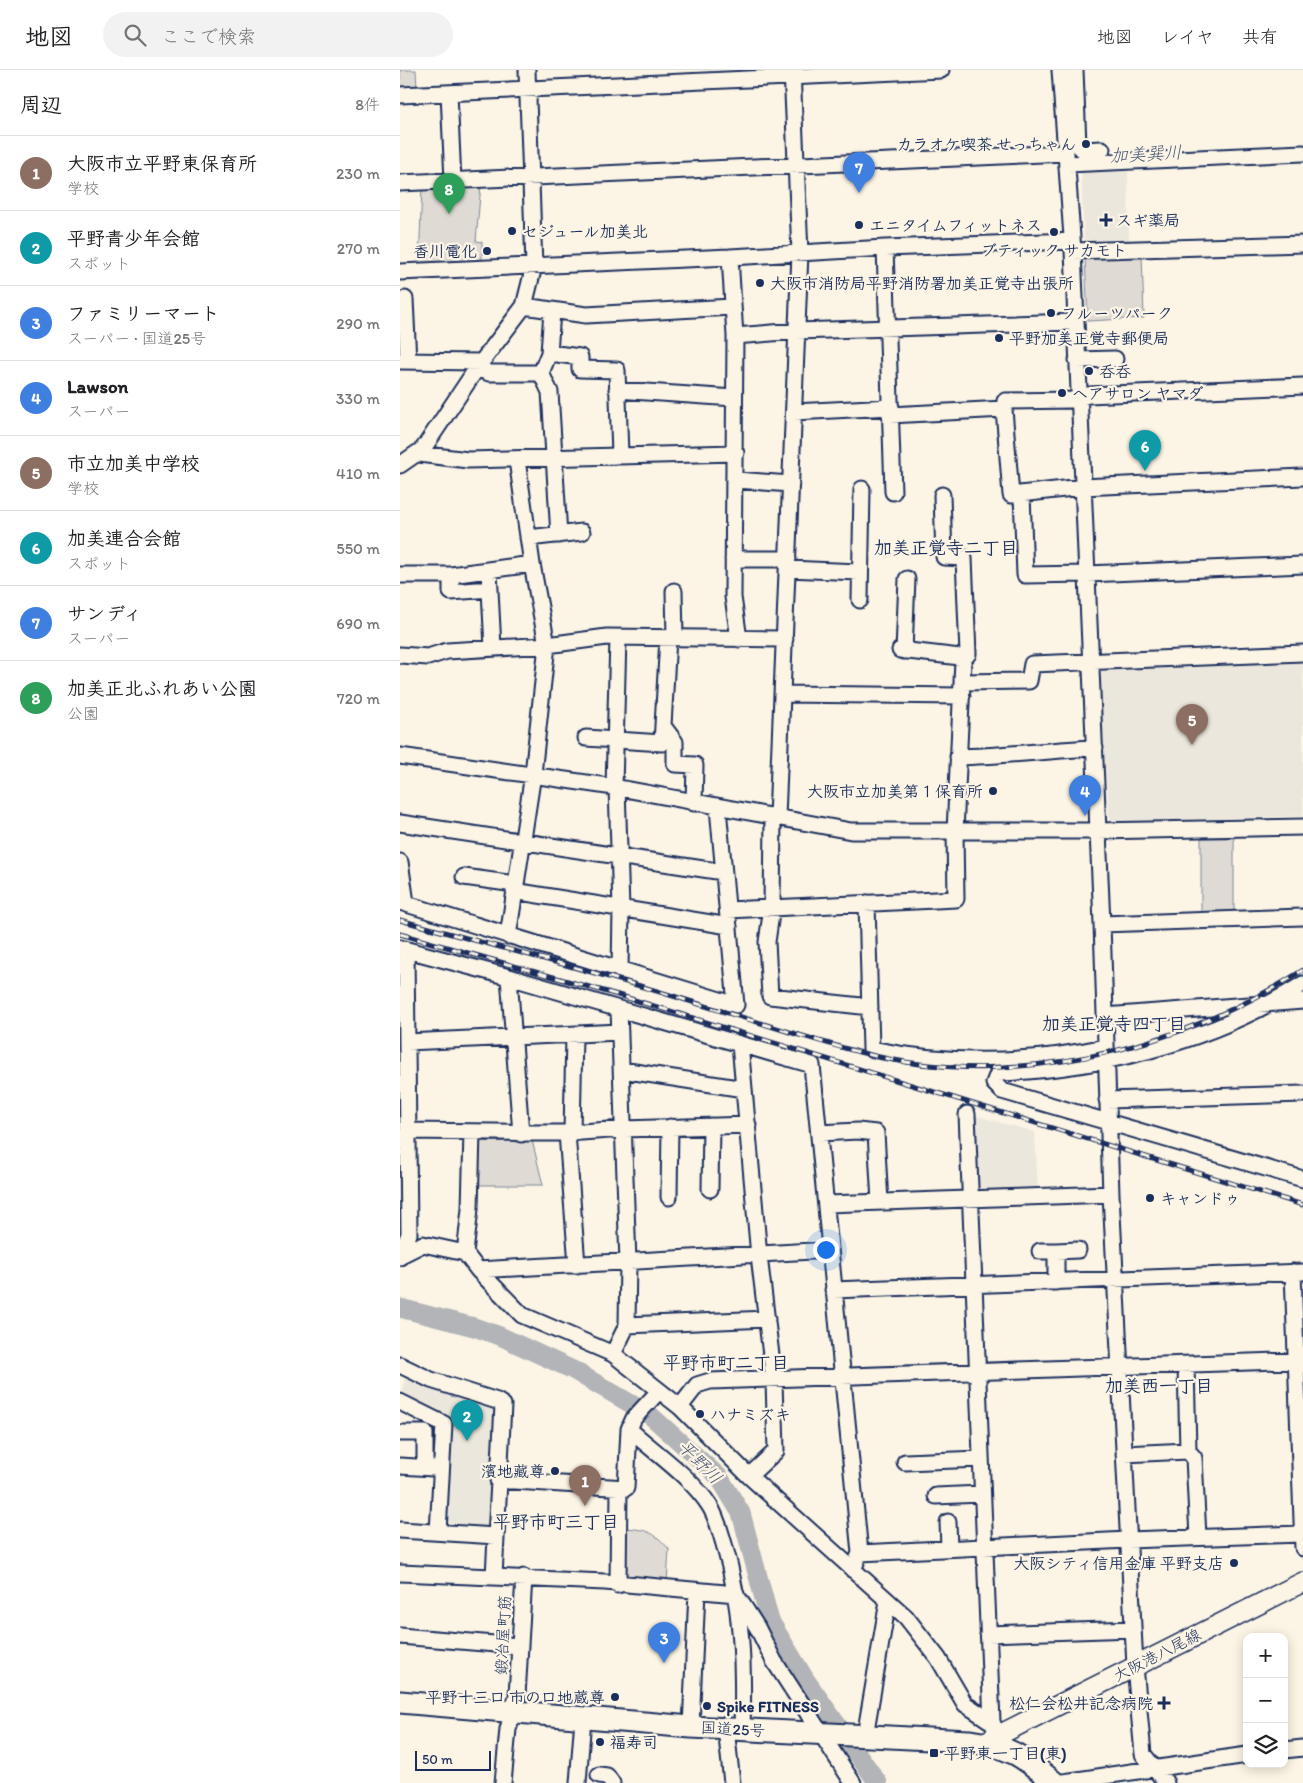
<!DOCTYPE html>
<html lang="ja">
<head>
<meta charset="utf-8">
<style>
  body { margin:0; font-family:Itim,"Klee One",sans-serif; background:#f2f2f2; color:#202124 }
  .controls { position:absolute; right:15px; bottom:15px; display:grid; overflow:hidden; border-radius:10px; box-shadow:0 2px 12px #0003 }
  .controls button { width:45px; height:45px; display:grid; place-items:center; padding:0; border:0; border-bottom:1px solid #e0e0e0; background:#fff; color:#202124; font:25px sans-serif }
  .scale { position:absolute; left:15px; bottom:12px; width:76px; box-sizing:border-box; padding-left:5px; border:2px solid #1b2f5e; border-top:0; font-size:14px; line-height:18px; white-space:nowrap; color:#1b2f5e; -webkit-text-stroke:4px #fcf5e5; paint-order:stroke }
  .you { position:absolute; left:425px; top:1179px; width:18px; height:18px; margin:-12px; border:4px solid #fff; border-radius:50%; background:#1a73e8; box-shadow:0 0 0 8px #1a73e833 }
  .badge { display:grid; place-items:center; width:32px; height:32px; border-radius:50%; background:#1b2f5e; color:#fff; font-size:16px; font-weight:700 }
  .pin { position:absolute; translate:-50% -41px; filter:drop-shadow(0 1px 2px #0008) }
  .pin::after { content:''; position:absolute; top:26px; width:18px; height:15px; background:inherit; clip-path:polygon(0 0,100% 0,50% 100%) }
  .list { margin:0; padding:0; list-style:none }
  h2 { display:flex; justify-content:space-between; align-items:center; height:65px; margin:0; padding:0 20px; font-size:21px }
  h2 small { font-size:16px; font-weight:400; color:#757577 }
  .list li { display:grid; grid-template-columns:32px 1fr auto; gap:15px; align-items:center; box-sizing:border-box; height:75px; padding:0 20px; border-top:1px solid #e0e0e0 }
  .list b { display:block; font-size:19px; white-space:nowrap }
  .list p { margin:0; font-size:16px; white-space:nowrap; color:#757577 }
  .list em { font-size:16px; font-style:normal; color:#757577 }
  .icon { flex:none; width:28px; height:28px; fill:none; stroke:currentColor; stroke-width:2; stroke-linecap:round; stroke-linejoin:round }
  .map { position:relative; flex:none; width:903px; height:1713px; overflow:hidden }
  header { display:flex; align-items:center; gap:30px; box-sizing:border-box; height:70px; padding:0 25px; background:#fff; border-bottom:1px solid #e0e0e0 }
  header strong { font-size:24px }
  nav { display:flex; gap:28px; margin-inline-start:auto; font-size:18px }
  .search { width:350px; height:45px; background:#f2f2f2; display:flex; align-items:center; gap:12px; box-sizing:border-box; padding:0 18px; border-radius:28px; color:#757577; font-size:19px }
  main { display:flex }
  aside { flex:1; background:#fff }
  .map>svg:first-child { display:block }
  .built { fill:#ece7dc }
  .park { fill:#dfdbd4; stroke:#7d8599 }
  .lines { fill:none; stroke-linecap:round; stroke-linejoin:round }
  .river { stroke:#b2b4b8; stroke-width:19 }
  .minor-casing { stroke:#1b2f5e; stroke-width:19 }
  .major-casing { stroke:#1b2f5e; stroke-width:22 }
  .highway-casing { stroke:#1b2f5e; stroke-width:25 }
  .minor { stroke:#fcf5e5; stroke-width:15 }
  .major { stroke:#fcf5e5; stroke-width:19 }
  .highway { stroke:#fcf5e5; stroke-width:21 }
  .rail-casing { stroke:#1b2f5e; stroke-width:5 }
  .rail { stroke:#fcf5e5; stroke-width:3; stroke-dasharray:9; stroke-linecap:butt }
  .poi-dot { fill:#1b2f5e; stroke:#fcf5e5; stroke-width:2 }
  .labels { text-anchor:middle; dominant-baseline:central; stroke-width:4.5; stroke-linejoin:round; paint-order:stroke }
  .poi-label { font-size:16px; font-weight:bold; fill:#1b2f5e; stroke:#fcf5e5; text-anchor:start }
  .street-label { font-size:16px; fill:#1b2f5e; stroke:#fcf5e5 }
  .water-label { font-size:18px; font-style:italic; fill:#485779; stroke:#fcf5e5 }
  .neighbourhood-label { font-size:18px; font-weight:bold; fill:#1b2f5e; stroke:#fcf5e5 }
</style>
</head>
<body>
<header>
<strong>地図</strong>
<div class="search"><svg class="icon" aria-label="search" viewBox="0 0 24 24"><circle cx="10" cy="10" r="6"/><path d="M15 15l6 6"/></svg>ここで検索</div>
<nav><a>地図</a><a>レイヤ</a><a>共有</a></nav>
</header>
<main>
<aside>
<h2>周辺<small>8件</small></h2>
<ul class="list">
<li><span class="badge" style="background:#8d6e63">1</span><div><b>大阪市立平野東保育所</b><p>学校</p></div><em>230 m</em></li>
<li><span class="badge" style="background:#0f9aa8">2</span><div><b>平野青少年会館</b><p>スポット</p></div><em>270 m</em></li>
<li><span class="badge" style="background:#3f7fe0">3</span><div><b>ファミリーマート</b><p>スーパー · 国道25号</p></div><em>290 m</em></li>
<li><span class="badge" style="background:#3f7fe0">4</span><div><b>Lawson</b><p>スーパー</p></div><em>330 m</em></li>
<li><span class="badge" style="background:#8d6e63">5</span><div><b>市立加美中学校</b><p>学校</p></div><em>410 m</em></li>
<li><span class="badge" style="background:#0f9aa8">6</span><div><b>加美連合会館</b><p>スポット</p></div><em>550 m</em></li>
<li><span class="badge" style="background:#3f7fe0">7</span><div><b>サンディ</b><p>スーパー</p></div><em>690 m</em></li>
<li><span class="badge" style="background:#2e9e5b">8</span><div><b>加美正北ふれあい公園</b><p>公園</p></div><em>720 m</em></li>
</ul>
</aside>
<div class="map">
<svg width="903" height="1713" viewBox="0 0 903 1713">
  <rect width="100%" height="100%" fill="#fcf5e5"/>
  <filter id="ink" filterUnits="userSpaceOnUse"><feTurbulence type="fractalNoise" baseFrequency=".02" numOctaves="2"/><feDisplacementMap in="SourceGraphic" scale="10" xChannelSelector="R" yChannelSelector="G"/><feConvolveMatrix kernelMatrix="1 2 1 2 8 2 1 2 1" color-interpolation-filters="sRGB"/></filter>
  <g filter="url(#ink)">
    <path class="built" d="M728,95l1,77 -45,1 -3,-76z
      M903,590v156l-191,6 -3,-4 -10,-144 4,-8z
      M570,1044l65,18 3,59 -65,3z
      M7,1298l90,33 -1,135 -58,-4 6,-108 -44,-22z"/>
    <path class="park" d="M0,0h16l1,19 -17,1z
      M81,114l-5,57 6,1v18l-63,3 3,-76z
      M742,184l2,64 -56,3 -3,-62 3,-3z
      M801,768h33v78l-33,1z
      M131,1066l12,49h-66l1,-42 4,-4z
      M226,1458c22,2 28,4 43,21l-2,34 -43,-7z"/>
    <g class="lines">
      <path class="river" d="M0,1238l74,19 26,9 73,34 77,45 69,62 22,36 29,108 35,58 73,104"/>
      <g class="minor-casing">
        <path id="minor" d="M660,0l13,181 29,673 9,270 24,472 8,88 23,29
          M675,0l3,75 5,5 19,-1
          M49,23l4,88
          M0,25l541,-25
          M668,94l235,-11
          M0,113l666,-30
          M485,178l8,244
          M673,181l230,-7
          M330,187l5,79 -2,261 6,42
          M0,202l330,-15 155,-9 187,-7
          M5,229l3,62
          M124,236l62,9 146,-8
          M152,241l-3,42 -8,20 9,19 9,143
          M335,266l62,-5 278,-9
          M149,283l31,4v12l37,1 3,85
          M677,290l38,-1
          M0,291l81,1
          M77,298l12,5h52
          M903,316l-215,9 -16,5 -67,1 -1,8 7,86 71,-8 221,-10
          M217,320l117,8
          M394,342l97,-5
          M490,345l114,-6
          M19,384l49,6 268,-7
          M0,395l23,-16 54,-81 47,-62 10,-40 -7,-196
          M336,410l55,4
          M622,424l3,81 62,-1 216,-9
          M128,468l54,-6
          M333,489h55
          M388,499l71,3
          M89,501l4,77
          M0,505h51l81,-11
          M51,505v17l39,-3
          M274,521l1,47
          M460,530l2,-111
          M500,580l60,7 3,3
          M504,581l3,-72
          M0,585l28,2 19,-6 100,-6 60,-8 178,2
          M562,612l67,-1 3,-17 271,-11
          M383,624l179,2
          M263,656l12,16v22l20,1 -1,38
          M186,668l76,5 6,-105
          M0,686l214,31 237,44h246l206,-4
          M558,687c46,-1 91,-7 137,-9
          M214,717l4,-149
          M217,718l4,120 -1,63
          M373,747l-1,90 -5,35 3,54 100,11
          M377,748l23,-565 -8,-183
          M0,753l323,49
          M0,792l6,41
          M64,807l51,7
          M114,821l215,35
          M0,832l336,103 -18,-197
          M467,833l4,146c80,16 155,15 234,-2
          M328,840l228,-11 -1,-67 7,-150 1,-22 5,-6 -4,-96 -20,-1 -2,-62
          M702,854l201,-7
          M108,866l25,-162 14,-129 -15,-81 -15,-104
          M0,878l109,29 303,88 48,488 -7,17
          M109,907l12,157
          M903,914c-92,58 -198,84 -305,89l-4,10 8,8 301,88
          M705,946l198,-15
          M7,972l213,-10
          M340,974l19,212 15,124 2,71 -27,25
          M222,1000l122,19
          M707,1030l196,-6
          M567,1044l25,608 3,7
          M8,1061l159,2 57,-4 124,-4
          M167,1063l10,132
          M172,1063l2,-98
          M419,1063l39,-2 18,2 4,69
          M310,1119l1,-63
          M269,1127l1,-70
          M427,1134l284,-10
          M640,1181h16
          M65,1183l5,-44 2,-77
          M1,1185l22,-11 42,9 13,17 44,45 91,39 67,53 69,69 157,141 32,41 27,46 27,18
          M0,1187l9,-23 -3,-284
          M78,1200l352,-20
          M893,1202l10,276
          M656,1212v-31l22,-1
          M433,1220l470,-18
          M227,1255l140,-6
          M213,1284l14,-29 1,-63 -9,-253
          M0,1295l31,15 66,21 6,4 -9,171
          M786,1295l2,86 6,7 4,79
          M0,1332l44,22 -6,108
          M280,1337l17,-22 13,-4 593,-21
          M229,1359c25,23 62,48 80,76 8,12 11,26 15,39 18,62 20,121 18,185
          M0,1363h25v34
          M724,1384l64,-3
          M505,1392l75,-3
          M0,1396l33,2
          M98,1410l128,8 3,-59 5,-11 25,-27
          M536,1426l45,-2
          M548,1452l1,26
          M0,1460l96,6
          M460,1483l268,-13 174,-6
          M0,1503l205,9 131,12
          M218,1515l1,-97
          M339,1529l18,28 17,34 79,122
          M588,1564l145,-5
          M0,1566l119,10
          M291,1657l6,-136
          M326,1658l6,55
          M465,1666l23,-135
          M884,1680l19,-2
          M199,1705l8,1 5,7
          M103,1713l5,-54 9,-33 7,-119
          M178,1713l5,-65
          M657,1713l190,-28"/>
      </g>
      <g class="major-casing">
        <path id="major" d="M583,1673l320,-161"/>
      </g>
      <g class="highway-casing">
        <path id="highway" d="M0,1632l291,25 278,14c43,6 53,15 86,42"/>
      </g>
      <use href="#minor" class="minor"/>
      <use href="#major" class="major"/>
      <use href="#highway" class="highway"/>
      <g class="rail-casing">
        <path id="rail" d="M0,850c87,24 174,46 260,72 45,14 90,28 136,42 40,12 82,25 124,30 132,16 272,-23 383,-94
          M0,864l218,61 685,210"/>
      </g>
      <use href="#rail" class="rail"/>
    </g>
  </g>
  <g class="poi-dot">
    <circle cx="686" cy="74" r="5"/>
    <path d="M703.5 142.5h5v5h5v5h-5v5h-5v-5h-5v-5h5z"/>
    <circle cx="459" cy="155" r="5"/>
    <circle cx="112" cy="161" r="5"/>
    <circle cx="654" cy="162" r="5"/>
    <circle cx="87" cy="181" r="5"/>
    <circle cx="360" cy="213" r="5"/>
    <circle cx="651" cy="243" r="5"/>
    <circle cx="599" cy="268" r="5"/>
    <circle cx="689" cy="301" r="5"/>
    <circle cx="662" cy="323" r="5"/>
    <circle cx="593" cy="721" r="5"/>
    <circle cx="750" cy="1128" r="5"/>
    <circle cx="300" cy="1344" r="5"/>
    <circle cx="155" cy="1401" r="5"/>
    <circle cx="834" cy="1493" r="5"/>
    <circle cx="215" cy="1627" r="5"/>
    <path d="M761.5 1625.5h5v5h5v5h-5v5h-5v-5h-5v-5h5z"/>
    <circle cx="307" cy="1636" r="5"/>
    <circle cx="200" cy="1672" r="5"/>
    <rect x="529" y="1678" width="10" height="10" rx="2.5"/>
  </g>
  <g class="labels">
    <g class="poi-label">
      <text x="676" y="74" text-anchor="end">カラオケ喫茶 せっちゃん</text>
      <text x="716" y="150">スギ薬局</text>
      <text x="469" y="155">エニタイムフィットネス</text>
      <text x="122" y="161">セジュール加美北</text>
      <text x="654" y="180" text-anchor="middle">ブティック サカモト</text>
      <text x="77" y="181" text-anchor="end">香川電化</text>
      <text x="370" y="213">大阪市消防局平野消防署加美正覚寺出張所</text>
      <text x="661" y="243">フルーツパーク</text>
      <text x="609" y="268">平野加美正覚寺郵便局</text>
      <text x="699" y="301">呑呑</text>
      <text x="672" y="323">ヘアサロン ヤマダ</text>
      <text x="583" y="721" text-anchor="end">大阪市立加美第１保育所</text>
      <text x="760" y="1128">キャンドゥ</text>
      <text x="310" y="1344">ハナミズキ</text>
      <text x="145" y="1401" text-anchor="end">濱地藏尊</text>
      <text x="824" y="1493" text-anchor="end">大阪シティ信用金庫 平野支店</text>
      <text x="205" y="1627" text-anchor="end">平野十三口 市の口地蔵尊</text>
      <text x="753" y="1633" text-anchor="end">松仁会松井記念病院</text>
      <text x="317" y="1636">Spike FITNESS</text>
      <text x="210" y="1672">福寿司</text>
      <text x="544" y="1683">平野東一丁目(東)</text>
    </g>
    <g class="street-label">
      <text transform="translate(103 1565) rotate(-87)">鍛冶屋町筋</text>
      <text transform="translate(757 1585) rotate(-27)">大阪港八尾線</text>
      <text transform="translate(333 1659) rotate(3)">国道25号</text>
    </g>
    <g class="water-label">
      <text transform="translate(746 84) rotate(-3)">加美巽川</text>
      <text transform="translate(300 1392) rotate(45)">平野川</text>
    </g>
    <g class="neighbourhood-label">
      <text x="546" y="478">加美正覚寺二丁目</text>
      <text x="714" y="954">加美正覚寺四丁目</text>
      <text x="326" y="1293">平野市町二丁目</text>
      <text x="759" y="1316">加美西一丁目</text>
      <text x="156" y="1452">平野市町三丁目</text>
    </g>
  </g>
</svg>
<div class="controls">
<button>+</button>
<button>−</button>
<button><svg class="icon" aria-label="layers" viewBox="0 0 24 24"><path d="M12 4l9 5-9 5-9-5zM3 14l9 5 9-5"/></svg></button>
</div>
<div class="scale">50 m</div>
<div class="you"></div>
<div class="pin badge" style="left:185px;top:1436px;background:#8d6e63">1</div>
<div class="pin badge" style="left:67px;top:1371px;background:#0f9aa8">2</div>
<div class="pin badge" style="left:264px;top:1593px;background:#3f7fe0">3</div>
<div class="pin badge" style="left:685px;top:746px;background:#3f7fe0">4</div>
<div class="pin badge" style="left:792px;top:675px;background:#8d6e63">5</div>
<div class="pin badge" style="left:745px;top:401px;background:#0f9aa8">6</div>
<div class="pin badge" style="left:459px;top:123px;background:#3f7fe0">7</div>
<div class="pin badge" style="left:49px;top:144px;background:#2e9e5b">8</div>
</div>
</main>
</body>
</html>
